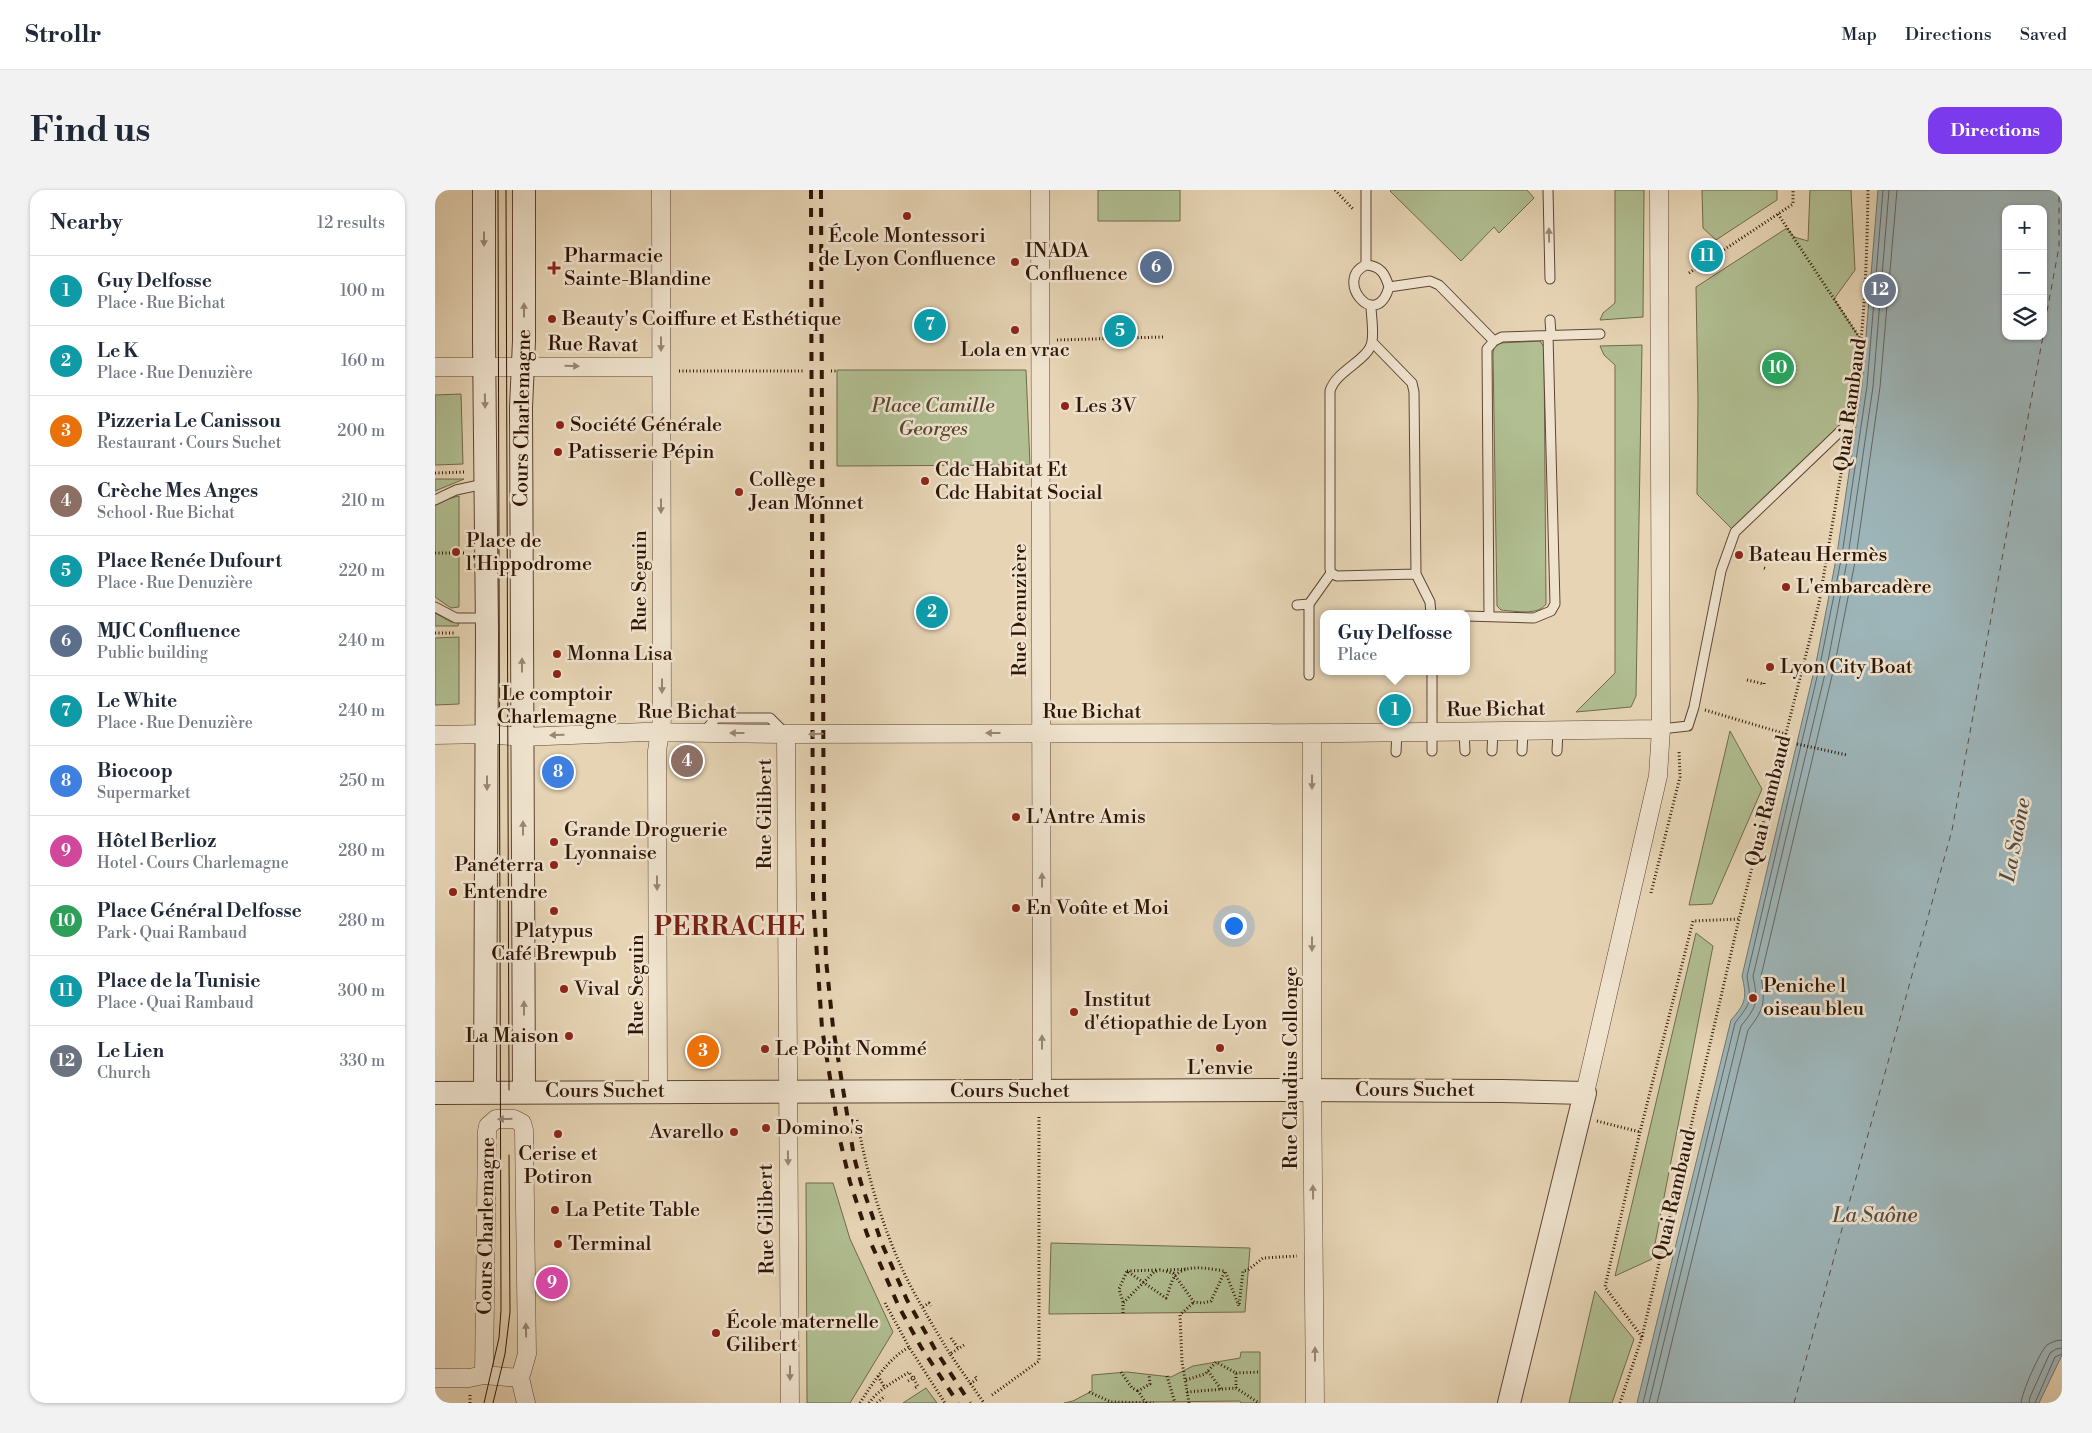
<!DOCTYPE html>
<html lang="en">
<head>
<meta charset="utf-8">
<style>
  body { margin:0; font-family:"Libre Bodoni",serif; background:#f2f2f3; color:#1f2937 }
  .controls { position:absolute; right:15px; top:15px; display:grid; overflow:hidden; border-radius:10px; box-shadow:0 1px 4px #0004 }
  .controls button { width:45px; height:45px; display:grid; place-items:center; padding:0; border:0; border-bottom:1px solid #e0e1e3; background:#fff; color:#1f2937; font:25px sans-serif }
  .you { position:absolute; left:798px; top:735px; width:18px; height:18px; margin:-12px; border:4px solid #fff; border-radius:50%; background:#1a73e8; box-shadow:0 0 0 8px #1a73e833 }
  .badge { display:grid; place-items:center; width:32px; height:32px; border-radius:50%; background:#7c3aed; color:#fff; font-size:16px; font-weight:700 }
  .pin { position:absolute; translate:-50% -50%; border:2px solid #fff; box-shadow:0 1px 5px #0006 }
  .popup { position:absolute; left:885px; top:420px; width:150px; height:65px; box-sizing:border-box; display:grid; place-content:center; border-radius:10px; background:#fff; filter:drop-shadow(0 1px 4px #0005); font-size:16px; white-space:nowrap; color:#747a83 }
  .popup b { font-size:19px; color:#1f2937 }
  .popup::after { content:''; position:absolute; left:50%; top:100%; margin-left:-10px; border:10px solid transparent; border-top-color:#fff }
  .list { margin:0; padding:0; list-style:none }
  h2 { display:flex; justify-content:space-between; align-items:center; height:65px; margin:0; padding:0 20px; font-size:21px }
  h2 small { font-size:16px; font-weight:400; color:#747a83 }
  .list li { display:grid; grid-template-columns:32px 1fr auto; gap:15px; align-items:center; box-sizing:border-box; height:70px; padding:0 20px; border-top:1px solid #e0e1e3 }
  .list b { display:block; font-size:19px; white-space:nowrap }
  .list p { margin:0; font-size:16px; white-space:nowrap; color:#747a83 }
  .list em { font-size:16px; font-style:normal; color:#747a83 }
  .icon { flex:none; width:28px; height:28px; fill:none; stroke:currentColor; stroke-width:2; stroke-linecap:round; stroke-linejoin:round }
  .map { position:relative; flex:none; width:1627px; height:1213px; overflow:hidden; border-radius:15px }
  header { display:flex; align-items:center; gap:30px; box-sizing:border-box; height:70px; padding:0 25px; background:#fff; border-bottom:1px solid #e0e1e3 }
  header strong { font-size:24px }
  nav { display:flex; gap:28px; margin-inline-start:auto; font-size:18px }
  .intro { display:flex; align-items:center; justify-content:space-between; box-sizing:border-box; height:120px; padding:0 30px }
  h1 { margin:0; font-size:35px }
  .button { padding:12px 22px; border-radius:15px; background:#7c3aed; color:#fff; font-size:18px; font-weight:700 }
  main { display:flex; gap:30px; padding:0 30px }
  aside { flex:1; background:#fff; border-radius:15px; box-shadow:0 1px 4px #0004 }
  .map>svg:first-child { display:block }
  .green { fill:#b0be91; stroke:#706a4c }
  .water { fill:#9db5b9; stroke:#717571; fill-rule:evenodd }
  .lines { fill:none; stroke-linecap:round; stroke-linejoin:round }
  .shore { stroke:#666560; stroke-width:1 }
  .ferry { stroke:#564d45; stroke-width:1; stroke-dasharray:6 5; stroke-linecap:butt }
  .service-casing { stroke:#5e4532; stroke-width:11 }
  .minor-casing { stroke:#5e4532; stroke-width:19 }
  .tertiary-casing { stroke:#5e4532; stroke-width:24 }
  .path { stroke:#301506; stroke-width:3; stroke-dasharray:1 2.5; stroke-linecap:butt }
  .service { stroke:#efe3ce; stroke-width:9 }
  .minor { stroke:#efe3ce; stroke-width:18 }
  .tertiary { stroke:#efe3ce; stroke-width:22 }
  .tram { stroke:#301506; stroke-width:1 }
  .rail { stroke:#301506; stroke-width:4; stroke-dasharray:9 9; stroke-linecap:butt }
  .oneway { fill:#998674 }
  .poi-dot { fill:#8f2418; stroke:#efe3ce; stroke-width:2 }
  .labels { text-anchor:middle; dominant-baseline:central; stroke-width:5; stroke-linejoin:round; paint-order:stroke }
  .poi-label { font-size:20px; fill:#301506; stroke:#efe3ce; text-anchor:start }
  .street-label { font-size:20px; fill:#301506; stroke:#efe3ce }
  .park-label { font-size:20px; font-style:italic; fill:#564830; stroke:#efe3ce }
  .water-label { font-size:21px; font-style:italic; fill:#564d45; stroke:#efe3ce }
  .district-label { font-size:25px; font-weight:bold; letter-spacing:1px; fill:#7a1f14; stroke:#efe3ce }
</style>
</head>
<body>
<header>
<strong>Strollr</strong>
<nav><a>Map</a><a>Directions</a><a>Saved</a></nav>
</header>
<div class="intro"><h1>Find us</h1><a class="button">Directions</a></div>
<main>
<aside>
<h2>Nearby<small>12 results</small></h2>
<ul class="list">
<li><span class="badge" style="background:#0f9aa8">1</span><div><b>Guy Delfosse</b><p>Place · Rue Bichat</p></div><em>100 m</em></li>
<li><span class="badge" style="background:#0f9aa8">2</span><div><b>Le K</b><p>Place · Rue Denuzière</p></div><em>160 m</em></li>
<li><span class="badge" style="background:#e8710a">3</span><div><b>Pizzeria Le Canissou</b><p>Restaurant · Cours Suchet</p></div><em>200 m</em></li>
<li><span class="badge" style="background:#8d6e63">4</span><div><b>Crèche Mes Anges</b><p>School · Rue Bichat</p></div><em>210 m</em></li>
<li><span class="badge" style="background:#0f9aa8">5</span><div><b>Place Renée Dufourt</b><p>Place · Rue Denuzière</p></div><em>220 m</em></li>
<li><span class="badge" style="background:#5c6f8a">6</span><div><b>MJC Confluence</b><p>Public building</p></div><em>240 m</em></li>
<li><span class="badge" style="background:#0f9aa8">7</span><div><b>Le White</b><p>Place · Rue Denuzière</p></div><em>240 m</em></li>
<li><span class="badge" style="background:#3f7fe0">8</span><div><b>Biocoop</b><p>Supermarket</p></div><em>250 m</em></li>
<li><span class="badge" style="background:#d1479c">9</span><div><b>Hôtel Berlioz</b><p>Hotel · Cours Charlemagne</p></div><em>280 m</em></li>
<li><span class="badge" style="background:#2e9e5b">10</span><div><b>Place Général Delfosse</b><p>Park · Quai Rambaud</p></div><em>280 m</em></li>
<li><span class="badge" style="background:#0f9aa8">11</span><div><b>Place de la Tunisie</b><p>Place · Quai Rambaud</p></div><em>300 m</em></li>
<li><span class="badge" style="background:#6b7280">12</span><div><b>Le Lien</b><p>Church</p></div><em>330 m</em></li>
</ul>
</aside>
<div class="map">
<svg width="1627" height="1213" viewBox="0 0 1627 1213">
  <rect width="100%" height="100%" fill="#e6d4b4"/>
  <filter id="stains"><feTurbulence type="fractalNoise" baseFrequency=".004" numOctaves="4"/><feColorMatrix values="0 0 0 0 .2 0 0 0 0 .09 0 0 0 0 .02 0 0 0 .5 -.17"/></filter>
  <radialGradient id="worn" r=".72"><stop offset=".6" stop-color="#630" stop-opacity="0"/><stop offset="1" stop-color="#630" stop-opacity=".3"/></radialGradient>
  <path class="green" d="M663,0h82v31h-82z
    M956,0h136l7,8 -35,35 -5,-6 -33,34 -71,-70z
    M1180,0h29l-1,127 -43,3 3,-7 12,-10z
    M1267,0h75v10l-61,40 -13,-12z
    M1375,0h41l4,80 -21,29 27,41 -11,82 -115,110 -38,-38 1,-95 -2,-112 91,-59 7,9 14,4z
    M1105,151l4,6 2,257c-8,12 -31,7 -45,6l-4,-4 -4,-253 1,-5 6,-5z
    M1207,155l-6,351 -5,11 -55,5 39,-39v-308l-11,-10 -4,-9z
    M402,180h189l4,95 -193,1z
    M26,204l2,70 -28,1v-70z
    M0,289h29l-29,12z
    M24,306v111l-8,1 -16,-11v-92l12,-6z
    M0,423l16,9h8l-1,4h-23z
    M24,447v67l-24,1v-67z
    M1295,541l32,58 -50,115 -23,1z
    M1261,743l17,13 -61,313 -37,17z
    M371,993h27l17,56 43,93 -43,71h-43z
    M616,1053l199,5 -5,64 -196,2z
    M1160,1101l39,48 -22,64h-43z
    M806,1162h19v51h-19l-1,-2 -176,2 9,-2 19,-10v-16l35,-3 44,5 22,-11 47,-8z
    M491,1198l11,15h-34z"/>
  <path class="water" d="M1443,0h184v1165l-23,48h-402l94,-383c15,-17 16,-22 11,-44l75,-318 20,-104 25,-169zM1571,19h37v127h-37z"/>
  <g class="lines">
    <path class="shore" d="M1208,1213l92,-380c17,-22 16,-20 12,-47l74,-316 21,-105 25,-169 16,-196
      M1214,1213l92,-377c17,-21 17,-24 12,-50l75,-315 20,-105 25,-169 16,-197
      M1222,1213l91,-373c17,-22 17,-27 13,-54l74,-313 21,-106 24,-170 17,-197
      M1586,1213c1,-11 18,-50 26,-58 5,-3 9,-5 15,-5
      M1594,1213l1,-6 20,-44 6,-4 6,-1
      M1600,1213l20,-46 7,-3"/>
    <path class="ferry" d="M1608,143l16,-86v-57
      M1359,1213l158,-573 91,-494"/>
    <g class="service-casing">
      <path id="service" d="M931,0v75
        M1113,0l2,89
        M931,75c15,1 19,9 23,22 -13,46 -56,-8 -23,-22z
        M954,97l41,-6 9,4 55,56
        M936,115c0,11 3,25 1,36 -2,19 -36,29 -42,50v178l1,4 6,3 79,-2
        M1115,130l1,15
        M938,153l39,40 2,9 2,182 14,28 1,12
        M0,310l21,-10 28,-6
        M862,415l12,-1
        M0,417l21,11h31
        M1031,426l68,2 17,-7 4,-7 -7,-269
        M1054,426l-2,-267 7,-8 8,-4 98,-3
        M997,481v80
        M874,485v-71l22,-31
        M1226,539l27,-3 6,-19 27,-136 14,-39 115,-110
        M269,542l12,-14h54l14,14
        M1029,542l1,19
        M1057,561l1,-20
        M1087,561l1,-20
        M1122,561l1,-20
        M961,562l1,-20"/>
    </g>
    <g class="minor-casing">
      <path id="minor" d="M605,0l2,901
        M0,177h226
        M877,543v340l3,330
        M351,544l4,669
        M0,545l52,-1 35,3 123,-5 141,2 554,-1 321,-4
        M223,901l-1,-340 5,-32 -1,-529
        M1150,903l73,-317 3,-47 -2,-539
        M49,1185l3,-244 1,-5 8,-7h18l8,4 2,7 3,224 -7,24 6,25
        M0,1188h34l15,-3 36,3"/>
    </g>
    <g class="tertiary-casing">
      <path id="tertiary" d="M49,0v151l3,291 -2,459
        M89,0v151l-3,66 3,684
        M0,903l851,-3 216,1 83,2 -76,310"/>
    </g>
    <path class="path" d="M900,0l18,19
      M1343,24l83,126
      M1254,83l104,-69v-14
      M622,150l106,-3
      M244,181h125
      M396,181h6
      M1417,221c12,-73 15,-147 16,-221
      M0,283l31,-1
      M0,363h30
      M1329,378l3,1
      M0,443h20
      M1312,490l17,4v-3
      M1270,520l81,24
      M1362,554l50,11
      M1216,703l29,-116 -1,-26
      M422,930c10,54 25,107 49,157 13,26 29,52 44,77
      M1162,931l43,11
      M732,1080l19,-1
      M692,1081l29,-1
      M688,1112l-4,-13 8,-18 39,27c3,-6 5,-17 9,-22 12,-13 35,-7 50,-5
      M450,1113l24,44
      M488,1117l6,-4 2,3
      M688,1123v-10l31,-31 6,-2 13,3 21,29 9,1 8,-2 14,-30 14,35 4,-35 5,-1 15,-12 34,-2
      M1207,1147l-37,-50 35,-155 53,-211 46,-2
      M516,1148l7,10
      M529,1155l-14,9 34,49
      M773,1181l13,18
      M686,1182l11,16 6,3
      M801,1183l24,-1
      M443,1186l7,12
      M732,1186l8,27
      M751,1190l19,-6 11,-12 20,11v15
      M473,1191l5,-3 5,8 -5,3
      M535,1194l7,-5 -2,-3
      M654,1202l22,10 43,1
      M752,1202l49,-4 23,15
      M35,1205v8
      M557,1205l47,-34v-244
      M425,1213c14,-22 27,-43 49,-56l36,56
      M434,1213c10,-14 26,-22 40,-31l4,6 2,-1
      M442,1213l8,-7
      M711,1213l-8,-12 12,-7 -1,-10
      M754,1213l-7,-41 -2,-47 14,-13
      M1185,1213l22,-66 97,-418 80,-316 27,-159"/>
    <use href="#service" class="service"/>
    <use href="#minor" class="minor"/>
    <use href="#tertiary" class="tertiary"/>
    <path class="tram" d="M71,0l3,900
      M49,1213l15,-65 2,-28 -3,-1120
      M58,1213l12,-49 5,-42 -1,-157"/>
    <path class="rail" d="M376,0l2,707 9,131 18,112 10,42 17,52 32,73 22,40 37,56
      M386,0l3,703 2,67 7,67 21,130 7,26 21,61 25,56 29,51 34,52"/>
  </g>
  <defs><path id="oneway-solid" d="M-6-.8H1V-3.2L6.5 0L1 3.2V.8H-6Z" transform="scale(1.25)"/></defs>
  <g class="oneway">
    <use href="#oneway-solid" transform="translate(1114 45) rotate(-91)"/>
    <use href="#oneway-solid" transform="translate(49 49) rotate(90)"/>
    <use href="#oneway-solid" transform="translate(89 120) rotate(-90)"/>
    <use href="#oneway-solid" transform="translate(226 154) rotate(90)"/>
    <use href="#oneway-solid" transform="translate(137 176) rotate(1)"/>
    <use href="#oneway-solid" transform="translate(50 211) rotate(89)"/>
    <use href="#oneway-solid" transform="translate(226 316) rotate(90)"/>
    <use href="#oneway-solid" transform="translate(87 475) rotate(-90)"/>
    <use href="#oneway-solid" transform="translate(227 496) rotate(90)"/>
    <use href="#oneway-solid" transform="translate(302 543) rotate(-180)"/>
    <use href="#oneway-solid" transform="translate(558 543) rotate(180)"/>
    <use href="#oneway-solid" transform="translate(381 544) rotate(179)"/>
    <use href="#oneway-solid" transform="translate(122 545) rotate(178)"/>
    <use href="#oneway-solid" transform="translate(877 592) rotate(90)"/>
    <use href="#oneway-solid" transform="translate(52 593) rotate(90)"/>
    <use href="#oneway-solid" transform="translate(88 638) rotate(-90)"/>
    <use href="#oneway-solid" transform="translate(607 690) rotate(-90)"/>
    <use href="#oneway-solid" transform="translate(222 693) rotate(90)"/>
    <use href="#oneway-solid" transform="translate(877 754) rotate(90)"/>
    <use href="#oneway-solid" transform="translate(89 818) rotate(-90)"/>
    <use href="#oneway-solid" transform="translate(607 852) rotate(-90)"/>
    <use href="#oneway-solid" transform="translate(70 929) rotate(179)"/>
    <use href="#oneway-solid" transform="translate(353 968) rotate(89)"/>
    <use href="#oneway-solid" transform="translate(878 1002) rotate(-91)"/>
    <use href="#oneway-solid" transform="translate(91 1140) rotate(-91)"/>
    <use href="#oneway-solid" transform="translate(880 1164) rotate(-90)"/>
    <use href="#oneway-solid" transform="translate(355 1183) rotate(90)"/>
  </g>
  <g class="poi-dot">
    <circle cx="472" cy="26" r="5"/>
    <circle cx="580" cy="72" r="5"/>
    <path d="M116.5 70.5h5v5h5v5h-5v5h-5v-5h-5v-5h5z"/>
    <circle cx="117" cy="129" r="5"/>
    <circle cx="580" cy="140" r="5"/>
    <circle cx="630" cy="216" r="5"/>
    <circle cx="125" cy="235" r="5"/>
    <circle cx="123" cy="262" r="5"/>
    <circle cx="490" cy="291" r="5"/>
    <circle cx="304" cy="302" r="5"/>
    <circle cx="21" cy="362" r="5"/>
    <circle cx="1304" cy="365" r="5"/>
    <circle cx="1351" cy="397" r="5"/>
    <circle cx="122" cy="464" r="5"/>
    <circle cx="1335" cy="477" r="5"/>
    <circle cx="122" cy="484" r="5"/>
    <circle cx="581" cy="627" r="5"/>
    <circle cx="119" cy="652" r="5"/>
    <circle cx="119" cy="675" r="5"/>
    <circle cx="18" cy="702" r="5"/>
    <circle cx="581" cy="718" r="5"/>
    <circle cx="119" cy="721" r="5"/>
    <circle cx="129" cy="799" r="5"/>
    <circle cx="1318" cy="808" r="5"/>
    <circle cx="639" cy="822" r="5"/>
    <circle cx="134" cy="846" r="5"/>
    <circle cx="785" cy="858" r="5"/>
    <circle cx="330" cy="859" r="5"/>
    <circle cx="331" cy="938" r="5"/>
    <circle cx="299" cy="942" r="5"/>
    <circle cx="123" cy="944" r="5"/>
    <circle cx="120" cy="1020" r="5"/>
    <circle cx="123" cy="1054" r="5"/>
    <circle cx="281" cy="1143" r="5"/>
  </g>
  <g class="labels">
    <g class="poi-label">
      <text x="472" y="46" text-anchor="middle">École Montessori<tspan x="472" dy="23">de Lyon Confluence</tspan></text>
      <text x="590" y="61">INADA<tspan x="590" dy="23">Confluence</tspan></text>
      <text x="129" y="66">Pharmacie<tspan x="129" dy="23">Sainte-Blandine</tspan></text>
      <text x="127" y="129">Beauty's Coiffure et Esthétique</text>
      <text x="580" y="160" text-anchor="middle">Lola en vrac</text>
      <text x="640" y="216">Les 3V</text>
      <text x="135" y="235">Société Générale</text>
      <text x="133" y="262">Patisserie Pépin</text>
      <text x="500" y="280">Cdc Habitat Et<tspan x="500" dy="23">Cdc Habitat Social</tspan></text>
      <text x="314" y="290">Collège<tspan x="314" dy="23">Jean Monnet</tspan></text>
      <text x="31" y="351">Place de<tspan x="31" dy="23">l'Hippodrome</tspan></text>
      <text x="1314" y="365">Bateau Hermès</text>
      <text x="1361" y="397">L'embarcadère</text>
      <text x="132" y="464">Monna Lisa</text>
      <text x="1345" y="477">Lyon City Boat</text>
      <text x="122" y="504" text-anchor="middle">Le comptoir<tspan x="122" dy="23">Charlemagne</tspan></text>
      <text x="591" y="627">L'Antre Amis</text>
      <text x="129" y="640">Grande Droguerie<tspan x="129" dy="23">Lyonnaise</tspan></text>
      <text x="109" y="675" text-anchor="end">Panéterra</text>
      <text x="28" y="702">Entendre</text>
      <text x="591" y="718">En Voûte et Moi</text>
      <text x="119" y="741" text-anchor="middle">Platypus<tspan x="119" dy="23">Café Brewpub</tspan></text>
      <text x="1328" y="796">Peniche l<tspan x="1328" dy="23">oiseau bleu</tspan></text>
      <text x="139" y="799">Vival</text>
      <text x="649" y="810">Institut<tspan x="649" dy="23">d'étiopathie de Lyon</tspan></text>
      <text x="124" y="846" text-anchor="end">La Maison</text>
      <text x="340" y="859">Le Point Nommé</text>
      <text x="785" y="878" text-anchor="middle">L'envie</text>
      <text x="341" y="938">Domino's</text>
      <text x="289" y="942" text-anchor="end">Avarello</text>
      <text x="123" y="964" text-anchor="middle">Cerise et<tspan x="123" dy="23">Potiron</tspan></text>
      <text x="130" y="1020">La Petite Table</text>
      <text x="133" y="1054">Terminal</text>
      <text x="291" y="1132">École maternelle<tspan x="291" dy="23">Gilibert</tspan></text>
    </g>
    <g class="street-label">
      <text transform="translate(158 155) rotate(1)">Rue Ravat</text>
      <text transform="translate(1416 215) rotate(-82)">Quai Rambaud</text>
      <text transform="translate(88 228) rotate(-89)">Cours Charlemagne</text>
      <text transform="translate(205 391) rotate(-90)">Rue Seguin</text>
      <text transform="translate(585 420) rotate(-90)">Rue Denuzière</text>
      <text transform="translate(1061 520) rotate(-1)">Rue Bichat</text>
      <text x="252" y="522">Rue Bichat</text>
      <text x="657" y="522">Rue Bichat</text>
      <text transform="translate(1334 611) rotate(-76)">Quai Rambaud</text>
      <text transform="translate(330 624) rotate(-90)">Rue Gilibert</text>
      <text transform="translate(202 795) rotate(-90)">Rue Seguin</text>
      <text transform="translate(856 878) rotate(-90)">Rue Claudius Collonge</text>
      <text x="980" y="900">Cours Suchet</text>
      <text x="170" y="901">Cours Suchet</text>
      <text x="575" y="901">Cours Suchet</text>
      <text transform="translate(1240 1005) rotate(-77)">Quai Rambaud</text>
      <text transform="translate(332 1029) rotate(-91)">Rue Gilibert</text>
      <text transform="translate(52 1036) rotate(-89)">Cours Charlemagne</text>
    </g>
    <g class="park-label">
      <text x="498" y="216">Place Camille<tspan x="498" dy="23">Georges</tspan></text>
    </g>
    <g class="water-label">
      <text transform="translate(1581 650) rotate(-79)">La Saône</text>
      <text x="1440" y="1026">La Saône</text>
    </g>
    <g class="district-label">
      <text x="295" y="737">PERRACHE</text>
    </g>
  </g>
  <rect width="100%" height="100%" filter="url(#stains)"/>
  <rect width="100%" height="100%" fill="url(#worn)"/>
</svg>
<div class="controls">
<button>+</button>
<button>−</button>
<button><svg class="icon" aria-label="layers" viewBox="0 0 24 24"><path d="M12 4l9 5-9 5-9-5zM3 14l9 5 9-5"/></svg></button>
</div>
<div class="you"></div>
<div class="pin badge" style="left:960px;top:520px;background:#0f9aa8">1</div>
<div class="popup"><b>Guy Delfosse</b>Place</div>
<div class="pin badge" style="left:497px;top:422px;background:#0f9aa8">2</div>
<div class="pin badge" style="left:268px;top:861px;background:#e8710a">3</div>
<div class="pin badge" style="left:252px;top:571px;background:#8d6e63">4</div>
<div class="pin badge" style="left:685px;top:141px;background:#0f9aa8">5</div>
<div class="pin badge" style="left:721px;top:77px;background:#5c6f8a">6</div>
<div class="pin badge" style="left:495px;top:135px;background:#0f9aa8">7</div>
<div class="pin badge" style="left:123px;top:582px;background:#3f7fe0">8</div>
<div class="pin badge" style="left:117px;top:1093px;background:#d1479c">9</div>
<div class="pin badge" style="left:1343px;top:178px;background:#2e9e5b">10</div>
<div class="pin badge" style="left:1272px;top:66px;background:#0f9aa8">11</div>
<div class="pin badge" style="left:1445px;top:100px;background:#6b7280">12</div>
</div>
</main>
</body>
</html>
